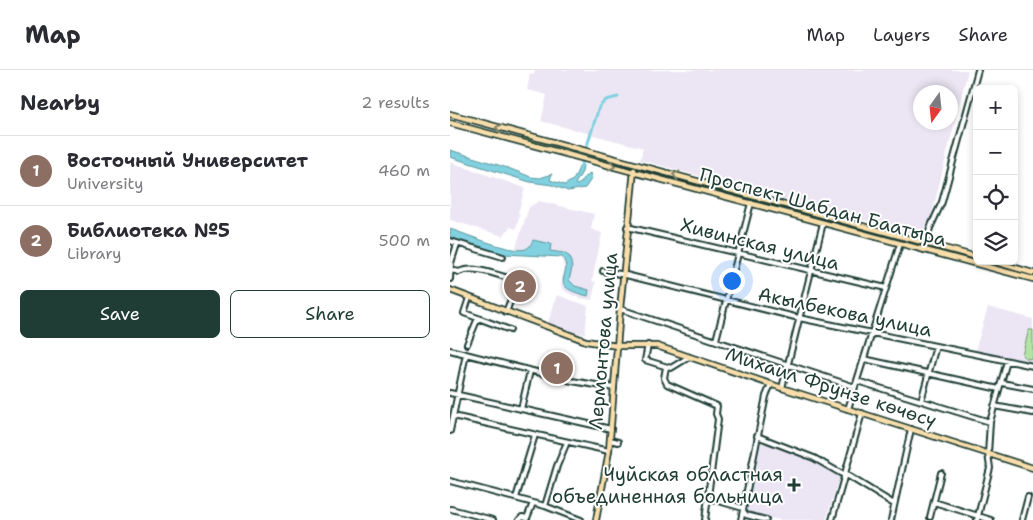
<!DOCTYPE html>
<html lang="en">
<head>
<meta charset="utf-8">
<style>
  body { margin:0; font-family:"Shantell Sans",sans-serif; background:#f2f2f3; color:#2b2b33 }
  .controls { position:absolute; right:15px; top:15px; display:grid; overflow:hidden; border-radius:8px; box-shadow:0 2px 8px #0003 }
  .controls button { width:45px; height:45px; display:grid; place-items:center; padding:0; border:0; border-bottom:1px solid #e1e1e2; background:#fff; color:#2b2b33; font:25px sans-serif }
  .compass { position:absolute; left:463px; top:15px; width:45px; height:45px; border-radius:50%; background:#fff; box-shadow:0 2px 8px #0003; rotate:195deg }
  .you { position:absolute; left:281px; top:210px; width:18px; height:18px; margin:-12px; border:4px solid #fff; border-radius:50%; background:#1a73e8; box-shadow:0 0 0 8px #1a73e833 }
  .badge { display:grid; place-items:center; width:32px; height:32px; border-radius:50%; background:#1f3d34; color:#fff; font-size:16px; font-weight:700 }
  .pin { position:absolute; translate:-50% -50%; border:2px solid #fff; box-shadow:0 1px 5px #0006 }
  .list { margin:0; padding:0; list-style:none }
  h2 { display:flex; justify-content:space-between; align-items:center; height:65px; margin:0; padding:0 20px; font-size:21px }
  h2 small { font-size:16px; font-weight:400; color:#7c7c81 }
  .list li { display:grid; grid-template-columns:32px 1fr auto; gap:15px; align-items:center; box-sizing:border-box; height:70px; padding:0 20px; border-top:1px solid #e1e1e2 }
  .list b { display:block; font-size:19px; white-space:nowrap }
  .list p { margin:0; font-size:16px; white-space:nowrap; color:#7c7c81 }
  .list em { font-size:16px; font-style:normal; color:#7c7c81 }
  .actions { display:flex; gap:10px; padding:15px 20px }
  .actions a { flex:1; padding:11px 0; border:1px solid #1f3d34; border-radius:8px; text-align:center; font-size:18px; color:#1f3d34 }
  .actions .main { background:#1f3d34; color:#fff }
  .icon { flex:none; width:28px; height:28px; fill:none; stroke:currentColor; stroke-width:2; stroke-linecap:round; stroke-linejoin:round }
  .map { position:relative; flex:none; width:583px; height:450px; overflow:hidden }
  header { display:flex; align-items:center; gap:30px; box-sizing:border-box; height:70px; padding:0 25px; background:#fff; border-bottom:1px solid #e1e1e2 }
  header strong { font-size:24px }
  nav { display:flex; gap:28px; margin-inline-start:auto; font-size:18px }
  main { display:flex }
  aside { flex:1; background:#fff }
  .map>svg:first-child { display:block }
  .built { fill:#ece6f4; fill-rule:evenodd }
  .green { fill:#b4e4a4; stroke:#6a906c }
  .water { fill:#82d1e0; stroke:#5a969b }
  .lines { fill:none; stroke-linecap:round; stroke-linejoin:round }
  .canal { stroke:#82d1e0; stroke-width:3 }
  .minor-casing { stroke:#1f3d34; stroke-width:8 }
  .major-casing { stroke:#1f3d34; stroke-width:8 }
  .minor { stroke:#fff; stroke-width:4 }
  .major { stroke:#f9deab; stroke-width:4.5 }
  .oneway { stroke:#81856a }
  .poi-dot { fill:#1f3d34; stroke:#fff; stroke-width:2 }
  .labels { text-anchor:middle; dominant-baseline:central; stroke-width:4; stroke-linejoin:round; paint-order:stroke }
  .street-label { font-size:19px; fill:#1f3d34; stroke:#fff }
  .poi-label { font-size:19px; fill:#1f3d34; stroke:#fff; text-anchor:end }
</style>
</head>
<body>
<header>
<strong>Map</strong>
<nav><a>Map</a><a>Layers</a><a>Share</a></nav>
</header>
<main>
<aside>
<h2>Nearby<small>2 results</small></h2>
<ul class="list">
<li><span class="badge" style="background:#8d6e63">1</span><div><b>Восточный Университет</b><p>University</p></div><em>460 m</em></li>
<li><span class="badge" style="background:#8d6e63">2</span><div><b>Библиотека №5</b><p>Library</p></div><em>500 m</em></li>
</ul>
<div class="actions"><a class="main">Save</a><a>Share</a></div>
</aside>
<div class="map">
<svg width="583" height="450" viewBox="0 0 583 450">
  <rect width="100%" height="100%" fill="#fff"/>
  <filter id="ink" filterUnits="userSpaceOnUse"><feTurbulence type="fractalNoise" baseFrequency=".02" numOctaves="2"/><feDisplacementMap in="SourceGraphic" scale="10" xChannelSelector="R" yChannelSelector="G"/><feConvolveMatrix kernelMatrix="1 2 1 2 8 2 1 2 1" color-interpolation-filters="sRGB"/></filter>
  <g filter="url(#ink)">
    <path class="built" d="M85,0h433l-42,167 -286,-77 3,-12 -102,-27 6,-26 -20,-5 3,-17 4,2zM470,22h30v30h-30z
      M0,92l75,26 -7,25 2,1 -4,15 -6,-2 -7,9 -53,-16z
      M89,131l55,13 -3,15 11,4 -10,48 4,1 -4,18 -13,-2 -13,-6 -5,-6 3,-19 -2,-7 1,-7 -13,-2 1,-6 -18,-5 -3,7 -5,3h-10l14,-43z
      M107,225l31,11 -3,28 -10,-1 -27,-10z
      M538,237l45,12v45l-58,-13z
      M310,372l51,16 29,17 -14,45h-46l-35,-7z"/>
    <path class="green" d="M75,66l105,29 1,2 -4,1 -105,-28v-3z
      M190,98l110,29 1,2 -2,1 -108,-28z
      M306,129l66,17v2l-2,2 -60,-16 -4,-1z
      M579,260h4v26l-3,3 -5,-1 -3,-3z"/>
    <path class="water" d="M0,80l58,18 23,9 9,1 12,-4 -2,6 15,5 9,-6 6,-14h3l-1,7 -7,12 2,1 5,-3 3,-6 2,1 3,-4 2,5 -7,10 -17,3 -16,-6 -22,-3 -80,-25z
      M0,159c16,5 63,25 76,20 4,-2 5,-5 7,-9l18,4 -1,7 14,2 6,4 2,11 -3,12 6,6 14,4 -1,6c-45,-11 -12,-21 -26,-39l-58,-3 -54,-17z"/>
    <g class="lines">
      <path class="canal" d="M130,99l19,-62 7,-7 12,-3"/>
      <g class="minor-casing">
        <path id="minor" d="M177,157l259,61
          M0,171l53,16
          M474,180l6,-22 12,-26 36,-132
          M2,200l7,2c15,-8 43,5 59,9l-12,31
          M153,201l23,4 173,43 234,48
          M0,209l1,-16 6,-19
          M170,239l235,78
          M28,248l32,12
          M266,270l35,-137
          M17,274l11,-26 -14,-5 5,-15
          M198,275l-3,15 26,8 18,-11
          M0,280l122,31 42,7
          M414,289l135,30
          M216,297l-2,11 3,6 50,22 -1,8 2,5 -13,101
          M407,311l133,41
          M552,313l31,6
          M332,318l41,-165
          M0,323l161,36
          M471,331l15,-55
          M544,336l39,7
          M71,339l9,-38
          M398,339l52,-165
          M3,346l156,35
          M0,361l16,-77
          M307,366l57,22 28,16h3l49,30
          M160,370l8,2
          M0,411l95,25 36,14
          M66,428l19,-63
          M258,428l35,10
          M484,432l57,18
          M95,436l12,-40 10,-24
          M1,439l42,11
          M293,441l3,4 20,5
          M480,447l11,-44
          M69,450l3,-3 5,1 6,-15
          M291,450l25,-124 5,-12
          M382,450l30,-107
          M441,450l20,-91
          M527,450l13,-52 -2,-14 2,-32 17,-61
          M572,450l6,-23"/>
      </g>
      <g class="major-casing">
        <path id="major" d="M0,44l527,143
          M0,53l583,156
          M542,191l41,12
          M0,220l136,51 31,5h40l125,42 251,80
          M146,450l13,-69 11,-142 14,-139"/>
      </g>
      <use href="#minor" class="minor"/>
      <use href="#major" class="major"/>
    </g>
    <defs><path id="oneway-chevron" d="M-2-3.5L2.5 0L-2 3.5" fill="none" stroke-width="1.6" stroke-linecap="round" stroke-linejoin="round" transform="scale(1.25)"/></defs>
    <g class="oneway">
      <use href="#oneway-chevron" transform="translate(49 58) rotate(-165)"/>
      <use href="#oneway-chevron" transform="translate(162 96) rotate(15)"/>
      <use href="#oneway-chevron" transform="translate(226 105) rotate(-165)"/>
    </g>
  </g>
  <path class="poi-dot" d="M341.5 407.5h5v5h5v5h-5v5h-5v-5h-5v-5h5z"/>
  <g class="labels">
    <g class="street-label">
      <text transform="translate(373 137) rotate(15)">Проспект Шабдан Баатыра</text>
      <text transform="translate(310 174) rotate(14)">Хивинская улица</text>
      <text transform="translate(395 242) rotate(12)">Акылбекова улица</text>
      <text transform="translate(153 271) rotate(-85)">Лермонтова улица</text>
      <text transform="translate(381 317) rotate(18)">Михаил Фрунзе көчөсү</text>
    </g>
    <g class="poi-label">
      <text x="333" y="404">Чуйская областная<tspan x="333" dy="22">объединенная больница</tspan></text>
    </g>
  </g>
</svg>
<div class="controls">
<button>+</button>
<button>−</button>
<button><svg class="icon" aria-label="locate" viewBox="0 0 24 24"><circle cx="12" cy="12" r="6"/><path d="M12 2v4M12 18v4M2 12h4M18 12h4"/></svg></button>
<button><svg class="icon" aria-label="layers" viewBox="0 0 24 24"><path d="M12 4l9 5-9 5-9-5zM3 14l9 5 9-5"/></svg></button>
</div>
<svg class="compass" viewBox="-18 -18 36 36"><path d="M0-13l5 13h-10z" fill="#e53935"/><path d="M0 13l5-13h-10z" fill="#7c7c81"/></svg>
<div class="you"></div>
<div class="pin badge" style="left:107px;top:298px;background:#8d6e63">1</div>
<div class="pin badge" style="left:70px;top:216px;background:#8d6e63">2</div>
</div>
</main>
</body>
</html>
